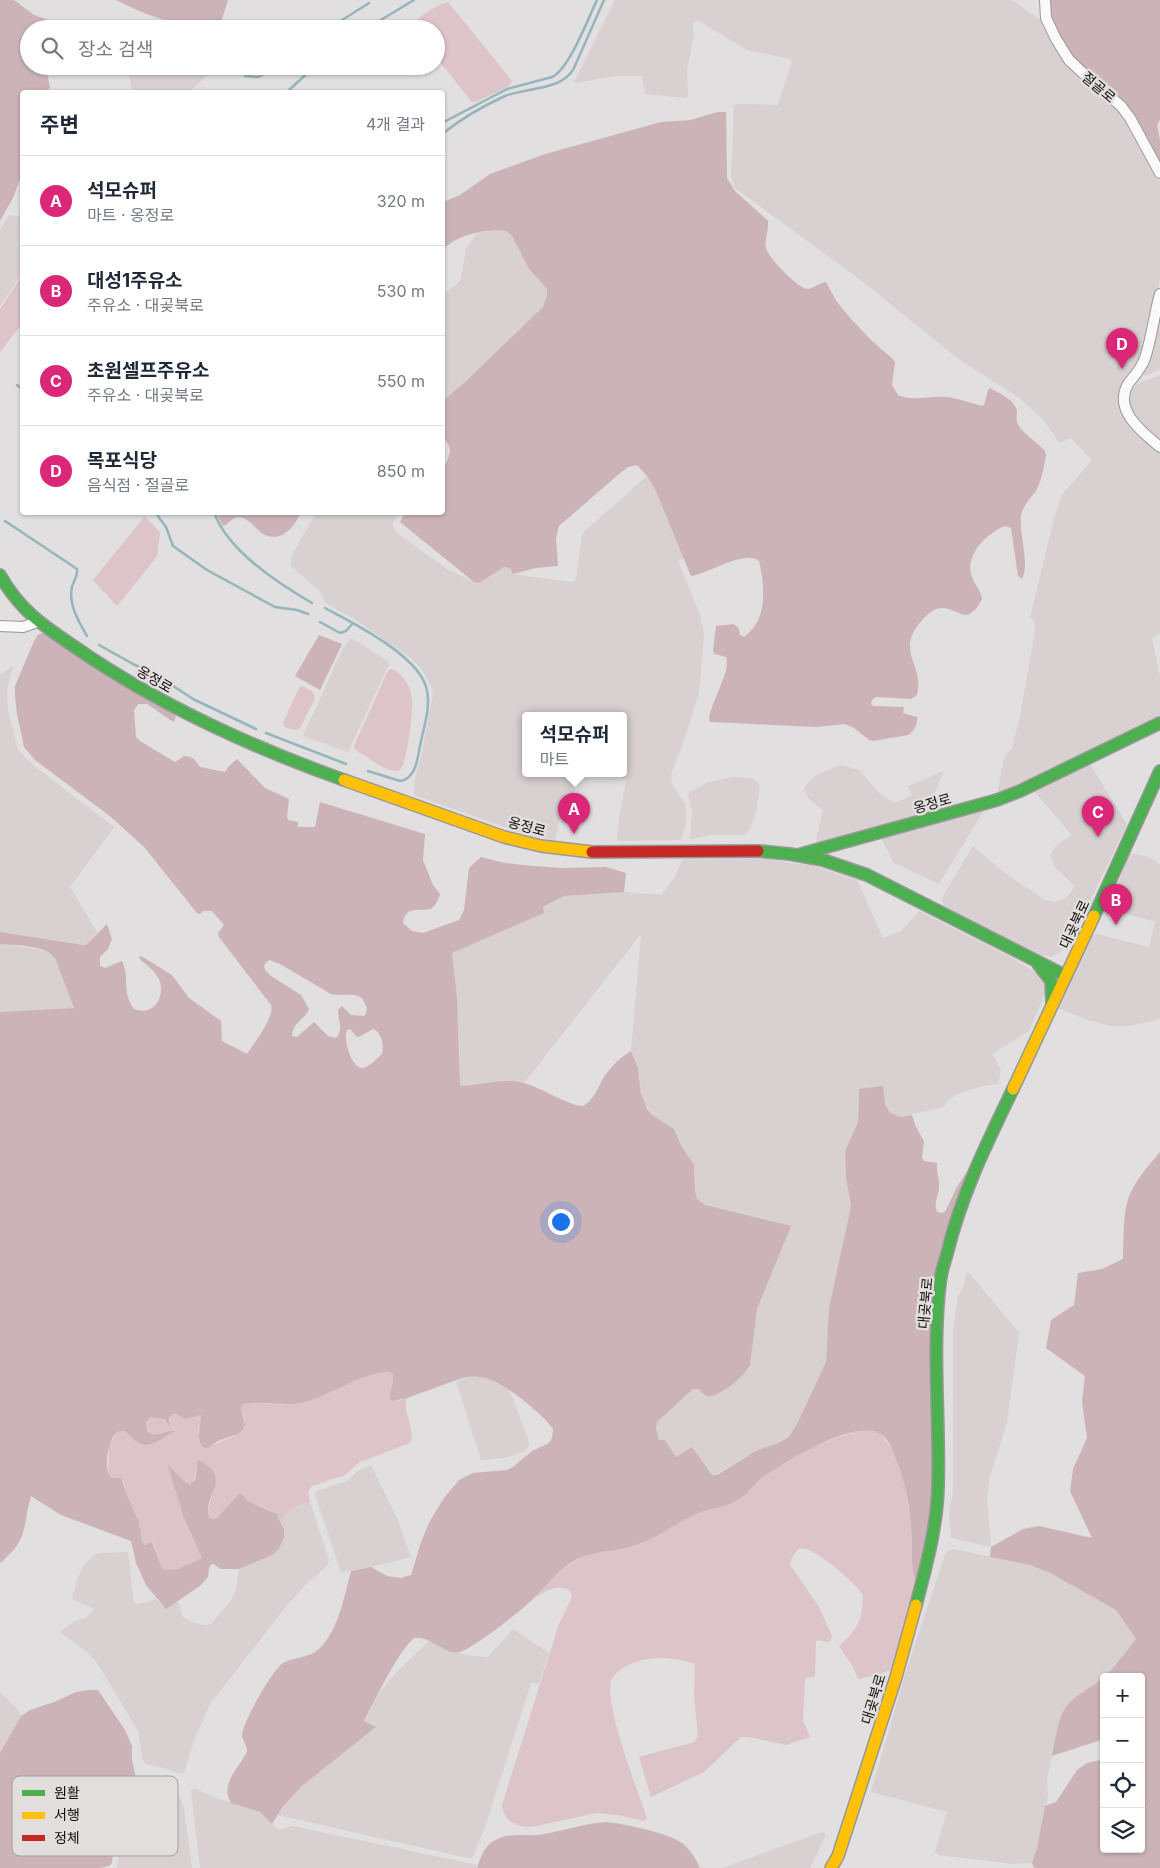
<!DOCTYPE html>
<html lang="ko">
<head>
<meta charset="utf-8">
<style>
  body { margin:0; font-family:Inter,"Noto Sans KR",sans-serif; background:#f2f2f3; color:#1f2937 }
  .controls { position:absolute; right:15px; bottom:15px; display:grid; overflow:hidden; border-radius:5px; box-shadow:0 1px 4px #0004 }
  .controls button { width:45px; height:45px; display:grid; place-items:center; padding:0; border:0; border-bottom:1px solid #e0e1e3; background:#fff; color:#1f2937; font:25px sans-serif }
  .you { position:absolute; left:560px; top:1221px; width:18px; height:18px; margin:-12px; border:4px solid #fff; border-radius:50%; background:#1a73e8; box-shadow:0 0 0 8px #1a73e833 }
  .badge { display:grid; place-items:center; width:32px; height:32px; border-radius:50%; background:#db2777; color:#fff; font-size:16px; font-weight:700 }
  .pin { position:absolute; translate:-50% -41px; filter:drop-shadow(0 1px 2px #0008) }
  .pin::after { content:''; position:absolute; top:26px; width:18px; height:15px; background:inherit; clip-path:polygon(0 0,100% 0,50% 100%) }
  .popup { position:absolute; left:522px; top:712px; width:105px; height:65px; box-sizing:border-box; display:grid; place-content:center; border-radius:5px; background:#fff; filter:drop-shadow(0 1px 4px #0005); font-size:16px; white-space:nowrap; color:#747a83 }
  .popup b { font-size:19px; color:#1f2937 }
  .popup::after { content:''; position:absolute; left:50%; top:100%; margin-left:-10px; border:10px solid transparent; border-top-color:#fff }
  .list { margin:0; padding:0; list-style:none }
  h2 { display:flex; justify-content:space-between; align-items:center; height:65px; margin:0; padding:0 20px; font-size:21px }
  h2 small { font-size:16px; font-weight:400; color:#747a83 }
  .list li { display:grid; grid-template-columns:32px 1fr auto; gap:15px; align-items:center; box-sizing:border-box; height:90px; padding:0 20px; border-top:1px solid #e0e1e3 }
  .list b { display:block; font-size:19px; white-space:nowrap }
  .list p { margin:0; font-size:16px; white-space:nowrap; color:#747a83 }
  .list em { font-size:16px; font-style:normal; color:#747a83 }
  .icon { flex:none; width:28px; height:28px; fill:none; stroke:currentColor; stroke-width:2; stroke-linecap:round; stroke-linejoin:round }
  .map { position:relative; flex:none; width:1160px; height:1868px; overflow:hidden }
  .search { position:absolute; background:#fff; box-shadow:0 1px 4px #0004; left:20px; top:20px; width:425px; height:55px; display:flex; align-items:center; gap:12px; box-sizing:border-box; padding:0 18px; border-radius:28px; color:#747a83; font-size:19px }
  .panel { position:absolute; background:#fff; box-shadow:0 1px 4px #0004; left:20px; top:90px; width:425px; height:425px; border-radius:5px }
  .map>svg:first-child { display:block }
  .built { fill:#d8d0d1 }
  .green { fill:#dcc4c8 }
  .forest { fill:#ccb3b8; fill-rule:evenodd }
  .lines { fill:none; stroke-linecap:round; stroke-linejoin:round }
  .stream { stroke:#95b5bd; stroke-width:2.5 }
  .street-casing { stroke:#999898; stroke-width:12 }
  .fast-casing { stroke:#999898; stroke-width:14 }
  .slow-casing { stroke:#999898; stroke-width:14 }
  .jam-casing { stroke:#999898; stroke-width:14 }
  .street { stroke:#fafafa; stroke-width:10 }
  .fast { stroke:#4caf50; stroke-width:11 }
  .slow { stroke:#ffc107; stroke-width:11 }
  .jam { stroke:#c62828; stroke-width:11 }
  .labels { text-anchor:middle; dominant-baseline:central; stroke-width:5; stroke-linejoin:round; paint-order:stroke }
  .street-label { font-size:14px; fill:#0f0d0d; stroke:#e2dede }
  .key { fill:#e2dede; stroke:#a39f9f; stroke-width:1 }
  .key-label { font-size:14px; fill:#0f0d0d }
</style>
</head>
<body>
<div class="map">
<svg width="1160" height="1868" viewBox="0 0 1160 1868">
  <rect width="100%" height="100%" fill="#e1dfdf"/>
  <path class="built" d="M615,0h397l32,23 23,40 9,11 38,31 9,10 37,67v97l-14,61 -8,24 -15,19 -5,16 3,15 17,20 22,18v181l-8,6 8,37v42l-163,77 6,-33 3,-7 6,-7 9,-37 14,-80v-7l-1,-4 -4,-2 23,-96 9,-27 29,-34 -1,-3 -19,-20 -12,5 -13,-20 -25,-24 -64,-41 -91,-74 -131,-96 -4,-11 3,-71 3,-2h6l35,1 14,-43 -2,-3 -43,-9 -50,-30 -4,4 1,10 -7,36 1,25 -1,3 -42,-4 -3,-18h-28l-38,7 -2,-1z
    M126,66h81l4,1 -3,7 -18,18h-57z
    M22,211v62l-22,33v-76l9,-15 8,2z
    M491,231h15l6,5 17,33 18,20 -1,13 -3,5 -28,28 -51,48 -21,18v-107l13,-9 5,-6 5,-30 11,-16z
    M1160,310v59l-15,7 -3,-5z
    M1160,375v67l-13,-10 -19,-23v-14l9,-11z
    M647,476l8,13 29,69 -6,3 22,54 4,19 -5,58 -14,46 -14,36 1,10 13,20 1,8v11l-5,17 -64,1 2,-23 7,-37 -2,-2 -19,-6h18v-58h-98v58h58l-5,7 -8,27 -11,15 -4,18 -28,-5 -113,-40 1,-17 7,-26 9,-48 2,-9 -2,-9 -10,-18 -10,-10 -57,-39 -30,-17 -4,-11 -29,-25v-9l25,-44h82l-5,11v4l8,8 46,33 27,13 5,1 21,-14 8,-2 2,1 3,6 58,8 5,-2 6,-44 3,-5z
    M351,638l29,18 9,6v2l-41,88 -45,-16 40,-88z
    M13,666l-6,23 1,21 10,40 14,14 82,63 -44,60 27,45 -10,13 -87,-13v-257z
    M1088,761l39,63 -34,71 -28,51 -5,6 -9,5 -15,-4 -92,-47 -2,-5 1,-5 30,-50 33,28 39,26 11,2 11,-5 8,-11 -21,-20 -3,-10 2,-6 5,-6 14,-9 -39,-45z
    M837,766h7l15,4 21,24 13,8h5l14,-7 -4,-9 36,-15 -18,44 -108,28 -2,-2 1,-6 6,-25 -15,-12 -4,-9 6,-9 6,-5z
    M733,777l19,1 6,5 2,4 -4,24 -6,18 -6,6h-32l-22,4 2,-27 -4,-19 20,-11z
    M986,807l-47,77 -45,-21 -13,-26z
    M1128,853l21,4 11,8v153l-11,4 -22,4h-16l-23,-6 -31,-12 35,-72 4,-2 53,13 6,-25 -45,-13z
    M758,858l55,8 44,14 26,58 18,-7 18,-20 93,47 25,15 7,9 1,12 -16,37 -37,23 9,16 -3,14 -15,2 -26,8 -11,8 -2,5 -43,10 -11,-4 -5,-9 -27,-4v22l-13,29 1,27 5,28 -22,102 -3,54 -29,63 -8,12 -11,6 -14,5 -18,9 -32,19 -11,-12 -11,-17 -16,10 -11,-17 -6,1 -3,-12 1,-7 36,-33 54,-18 3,-6 5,-46 4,-18 -54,-96 -8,-6 -2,-7 -1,-27 -13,-20 -7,-16 -22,-14 -9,-14 -5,-33 -7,-17 10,-117 -117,149 -18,-2 -41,5h-4l-1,-3 -1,-45 -7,-85 92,-40 -1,-5 21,-12 60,-4 37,3 14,-18 7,-17z
    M0,944l37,5 15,5 3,4 19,50 -74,4z
    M969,1273l50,60 -12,89 -18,58 -2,20 4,47 -40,-9 -2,-27 4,-17v-165l5,-32 5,-10 3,-12z
    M471,1376l16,2 21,12 5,8 15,42 1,5 -4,6 -20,7 -24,2 -25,-79z
    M371,1465l26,53 14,39 -40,10 -30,5 -26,-78 2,-3 30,-10 12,-11z
    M310,1502l19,58 -2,6 -22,19 -21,24 -74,95 -16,36 -10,33 -4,1 -12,-5 -22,-5 -3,-4 -5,-29 -40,-67 -12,-13 -27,-19 16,-11 10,-3 9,-9 -22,-10 5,-19 6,-13 11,-12 6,-2 28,-1 6,51 2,1 8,-1 12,-4 10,10 12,-8 5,16 11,6 12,2 5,-1 21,-25 4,-10 3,-20 33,-14 7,-6 5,-11 -3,-16 3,-8 10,-7z
    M953,1549l77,16 20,8 66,37 20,29 -22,29 -19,18 -26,19 -7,11 -15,62 1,17 -11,53 -5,15 -19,1 -74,-9 -4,-3 1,-4 11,-36 -76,-20 35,-121 39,-116 3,-4z
    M513,1629l36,24 -10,31 -8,-1 -46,144 -13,32 -195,-44 26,-30 72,-57 -11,-6 16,-31 18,-20 31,-30 27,12 10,2 22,2z
    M0,1692l19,19 2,5 -21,37z
    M136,1778h29l13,14 6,17 8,59h-75l10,-75 7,-8z
    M194,1788l21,10 45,14 19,18 13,-4 10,2 176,37 -1,3h-277l-9,-78z
    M822,1832h2l2,3 -16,33h-88z"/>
  <path class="green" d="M448,2l64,79 -3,5 -33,16 -5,-1 -35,-44v-28h-22l-2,-3c6,-10 25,-21 36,-24z
    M22,276v48l-22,28v-43z
    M145,516l15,17 -3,22 -2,4 -38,47 -24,-26z
    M390,669c13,2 21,19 22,30 2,10 -5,56 -9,66 -2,4 -2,4 -5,6 -15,-1 -20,-7 -31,-14 -6,-4 -11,-4 -13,-11l34,-75z
    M302,686l11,6 2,6 -15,30 -5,2 -10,-3 -2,-4 16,-35z
    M388,1372l4,1 2,5 -4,16 7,7 10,-3c-6,14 10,32 3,45l-50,19 -15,13 -33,11 -4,6 2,10c-13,3 -23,6 -29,20 -5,-15 -24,-15 -36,-23l-28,19 -5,1 -3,-2 -1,-6 8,-32 -19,-14 -4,19h-6l-18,-18 14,50 19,42 -24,11 -13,1 -3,-2 -9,-26 -8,3 -3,-3 -3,-20 -12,-27 -4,-14 -5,-3h-6l-4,-5 1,-27 8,-14 7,-1c5,3 8,8 13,11 12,9 26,-4 37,-10l-17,3 -6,-1 -5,-8 2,-8c9,-3 15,-1 20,7l4,-10c12,-1 11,6 28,0l2,2 -4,15 14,14c8,-6 33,-10 33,-21 1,-5 -3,-12 -4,-16l2,-5c16,-4 34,3 50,0 31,-6 64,-30 95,-32z
    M864,1430l13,2 4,2 10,14 13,32 7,47 1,38 5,18 -26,87 -14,5 -19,4 -5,-12 -14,-21c18,-15 24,-27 24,-51 -7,-12 -43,-42 -57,-46 -4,-1 -4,-1 -8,0l-6,8 -2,8 29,42 13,29 -1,4 -3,2 -10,-2 -2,1 -1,34 -2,2 -7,1 -1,2 -2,40 7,17 -24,8 -37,-8h-8l-37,35 -53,25 -12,-40 55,-15 4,-6 -4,-39 1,-33c-16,-6 -37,-8 -53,-4 -11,3 -27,10 -31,21 -7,23 27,111 36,137l-3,3 -26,-6 -22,-2 -64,14c-15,0 -28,-5 -30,-22l57,-181 13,-27 -3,-7c-12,-7 -25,2 -35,8 18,-22 38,-40 67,-47 10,-2 20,-1 30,-4 23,-7 43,-23 65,-33 12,-6 27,-6 40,-12 10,-6 16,-16 25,-23 28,-22 68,-42 103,-49z"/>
  <path class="forest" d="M0,0h14l20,15 23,8 5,4 -33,2v37h17l4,22 -4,4h-24v82l-9,24 -13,23z
    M116,0h112l-6,19 -5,6c-33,5 -72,-10 -101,-25z
    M1049,0h111v120l-3,5 3,15v26l-63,-86 -28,-27 -15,-27z
    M717,112h9l1,66 8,13 33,30c1,9 -4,19 -2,27 2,9 33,42 42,41 6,-1 11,-6 18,-7l11,20 15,18 21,22 20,17 2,4 -3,22 6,10c14,7 33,0 48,2 12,1 24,6 36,9l2,-1 4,-15 2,-2c9,5 25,12 27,23 0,6 -2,9 2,15 6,9 18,16 26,25l1,4c-2,11 -4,24 -9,34 -6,10 -14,15 -16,27 -2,18 9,48 1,63l-4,-3 -7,-48 -6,-2c-17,7 -39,27 -34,48 2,9 10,16 11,25l-6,10 -8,6c-9,0 -17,-7 -26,-7 -8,0 -14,6 -19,11 -30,33 2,44 -6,76l-6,4 -35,-2 -4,3 -1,4 2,2 31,1 -1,6 14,4c1,6 -3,15 -9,18l-35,6 -4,-1 -15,-12 -9,-4 -29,3 -106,-5c-5,-11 22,-49 16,-65l-11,-3 -2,-3 3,-25 18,-2 5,5 1,6 4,2c24,-17 21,-50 15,-76 -13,-12 -52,13 -68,15l-36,-87 -8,-13 -10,-11 -9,2 -9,7 -60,52 -3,12 2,28 -22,2 -23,6 -3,-6 -6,-1 -25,16 -5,-1 -74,-60 5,-9 37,-1c0,-12 -1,-25 0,-37 2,-14 16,-24 1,-37v-37l21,-18 79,-76 4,-11v-7l-18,-20 -17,-33 -6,-5c-20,-2 -49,3 -63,19v-48l17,-7 30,-21 55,-20 116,-32 30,-2z
    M216,513v-1l84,1c-5,14 -18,29 -35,22 -9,-4 -15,-17 -26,-18 -7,0 -10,7 -16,9z
    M42,633h3l131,82 -2,7 -2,-1 -25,-17h-9l-4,6 2,27 4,4 35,21 9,-6c10,1 10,3 16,11l25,5 4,-6 8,-7 28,29 24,11 -2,18 1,3 10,2v5h17l5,-25 105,32 -2,26 10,25 7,9c-1,4 -4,11 -8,14 -7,5 -27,-5 -29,15l9,8 11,2 36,-13 5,-10 5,-42 12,-11 24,6 28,3 30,2 43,-1 20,6 -2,19 -60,4 -21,11 1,6 -92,40 5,45 3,85 1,3h4c20,-2 40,-8 59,-3 15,4 48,24 59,23 11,-6 15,-19 21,-29 8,-11 15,-19 27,-26l7,17 3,25 6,16 5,6 22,14 7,16 13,20 1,26 2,8 8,6 86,21 -34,83 -7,56c-5,11 -32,34 -44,31l-7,-7h-6l-36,33 -1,7 3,11h6l11,17 16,-10 20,28h5l39,-24 22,-8 11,-6 8,-13 29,-62 3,-54 22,-102 -5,-28 -1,-27 13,-29 1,-33 24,-3 2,18 5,9 11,4 11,-2 4,12 8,14 -2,17 2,3 13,2c-1,9 3,16 2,24 0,9 -6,16 -2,24l3,2 5,-1 12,-25 11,-17 -21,63 -10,261 -20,89c-8,-17 -4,-37 -6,-56 -2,-24 -6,-47 -16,-70 -3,-7 -6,-17 -13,-22 -24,-19 -98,27 -120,43 -9,7 -15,17 -25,23 -13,7 -29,7 -43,14 -21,10 -41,26 -64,32 -20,5 -40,4 -58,15 -16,10 -26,24 -39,37 -11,11 -59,49 -73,53 -14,4 -30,-17 -46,-14 -17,15 -39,62 -50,83l12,6 -73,58 -21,23 -10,16 -12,-12 -29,-9c-12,-20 9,-35 16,-52 0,-6 -4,-9 -5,-15 -1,-11 31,-67 41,-73 12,-6 26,-5 36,-14 20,-19 25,-53 32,-78l20,-4 16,9 14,2 10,-3 10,-33 9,-21 14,-23 15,-18 14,-7 34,-3 6,-3 19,-16 17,-8 3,-5 1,-9c-11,-16 -50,-47 -68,-51 -8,-2 -15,-2 -23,0l-55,20 -15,3 -2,-2c-1,-9 6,-18 2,-26l-4,-1c-31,2 -58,24 -87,31 -19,4 -39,-3 -58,1l-2,4 4,17 -2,5 -5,4 -20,7 -10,7 -5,-1c-8,-11 -2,-20 -2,-32l-16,4 -10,-5 -3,1 -3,4v7l-5,-7 -13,-2 -5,5c1,22 17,8 29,9 -11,6 -26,20 -38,11 -5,-3 -8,-8 -13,-11l-7,1c-9,9 -15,37 -5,46h9l6,17 12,27 3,20 3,3 7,-3 10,26 3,2 13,-1 24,-11 -19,-42 -15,-51 17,17 5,3 5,-5 3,-20c37,18 4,35 11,57l3,2 5,-1 23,-25 8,8 29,13 7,16v8l-5,11 -7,6 -33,14h-19l-6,-5h-3l-2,4 -1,9 -8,9 -34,23 -20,-24 -10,-22 -5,-22 -70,-26 -30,-19c-9,32 -2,43 -31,67v-551l74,-4 -19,-50c-11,-14 -38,-12 -55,-14v-12l84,13 3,-1 20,-20 5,15 -4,10 -8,8v9l5,2 17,-7c8,15 -1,30 12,48 20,8 32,-13 25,-30 -4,-8 -13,-14 -19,-20l-1,-2 2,-1 31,19 17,23 32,23 1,20 25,13c7,-11 28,-37 24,-49l-52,-68 -1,-4 6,-8 -12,-14h-9l-3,3 -3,-1 -53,-66 -33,-30 -76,-57 -11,-13 -7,-33 -2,-18v-10l19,-45 4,-6zM269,960l11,4 51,30c11,3 21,-2 31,4l5,10 -2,8 -14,-1 -9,-9 -4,4c0,10 6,20 -2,28l-8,-2 -14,-14 -17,15 -5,-1c1,-15 12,-15 17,-27l-8,-14 -30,-19 -6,-6 -1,-5zM350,1029l6,7 3,1 14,-8c9,3 11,17 9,25 -5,4 -12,13 -20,14 -11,0 -19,-30 -15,-38z
    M319,635l23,9 -22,46 -25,-14z
    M1160,1152v716h-126l-2,-5 5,-15 8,-42 11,-4 21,-32 10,-7 17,-4v90h37v-172h-37l10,-10 22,-28 -20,-29 -66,-37 -20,-8 -40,-8 1,-10 32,-18 16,-3 53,12 -22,-47 3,-22 14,-31 -5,-36 3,-26 -39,-28 5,-28 23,-15 4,-32 24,-4 21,-10c1,-20 -1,-52 9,-69 7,-14 18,-26 28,-38z
    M1104,1677v62l-52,17c3,-14 5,-33 12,-46 8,-14 28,-22 40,-33z
    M89,1690h9l27,40 7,16v14l4,18 -2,7 -3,5 -14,10 -5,63 -3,3 -9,2h-100v-115l21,-37 9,-6 24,-8 22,-10z
    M607,1822c18,2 61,11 75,21 8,6 14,16 18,25h-223c3,-9 7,-21 15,-26 14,-10 31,-6 46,-7 24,-3 45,-12 69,-13z"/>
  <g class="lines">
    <path class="stream" d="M328,29l41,-26
      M366,29l48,-29
      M245,76l13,1 20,-11
      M287,92l28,-26
      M442,123l65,-34 45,-12c17,-8 36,-58 45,-77
      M442,134c19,-15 41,-28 63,-38 22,-9 57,-5 69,-28l30,-68
      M17,385l5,4
      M155,512l11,15 7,19 34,24 68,37 22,3 11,4
      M214,512c13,38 65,72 98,91
      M5,521l72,48c1,7 -3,11 -5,18 -4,17 7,35 15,49
      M325,608c28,15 97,49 102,83 4,19 -5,41 -8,60 -2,12 -5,28 -19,30l-32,-10
      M320,622l20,11 6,-2 7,-8
      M99,645l34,19 25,12 35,23 63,30
      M266,733l80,31"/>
    <g class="street-casing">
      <path id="street" d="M1045,0l1,18 10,21 13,21 15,14 37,32 9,12 30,55
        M1160,294c-6,21 -8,43 -15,64 -3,10 -11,18 -17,26 -15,26 14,48 32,63
        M0,626l23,1 14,-5"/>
    </g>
    <g class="fast-casing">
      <path id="fast" d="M0,575c22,40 52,56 88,81 80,53 166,92 256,124
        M758,851l32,3 33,6 44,15 199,101
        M801,854l196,-54 23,-9 140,-68
        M1094,916l66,-145
        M1038,964l13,17 1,22
        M916,1605c10,-38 21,-78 22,-118 2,-68 -6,-137 2,-204 1,-10 4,-20 7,-29 14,-59 40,-111 66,-165"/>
    </g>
    <g class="slow-casing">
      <path id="slow" d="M344,780l160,57 37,9 51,6
        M1013,1089l81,-173
        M831,1868l7,-12 58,-179 20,-72"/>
    </g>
    <g class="jam-casing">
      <path id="jam" d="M592,852l166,-1"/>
    </g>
    <use href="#street" class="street"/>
    <use href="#fast" class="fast"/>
    <use href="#slow" class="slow"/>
    <use href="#jam" class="jam"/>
  </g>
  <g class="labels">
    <g class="street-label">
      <text transform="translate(1099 87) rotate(40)">절골로</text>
      <text transform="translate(155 679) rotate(30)">옹정로</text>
      <text transform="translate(932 803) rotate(-16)">옹정로</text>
      <text transform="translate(527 826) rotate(15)">옹정로</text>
      <text transform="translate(1074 924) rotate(-65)">대곶북로</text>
      <text transform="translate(925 1303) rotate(-85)">대곶북로</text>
      <text transform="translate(873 1699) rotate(-73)">대곶북로</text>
    </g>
  </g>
  <rect x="12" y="1776" width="166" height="80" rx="8" class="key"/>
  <rect x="22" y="1790" width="23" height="6" fill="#4caf50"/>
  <rect x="22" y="1812" width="23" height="7" fill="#ffc107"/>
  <rect x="22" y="1835" width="23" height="6" fill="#c62828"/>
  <g class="key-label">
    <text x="54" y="1798">원활</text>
    <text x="54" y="1820">서행</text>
    <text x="54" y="1843">정체</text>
  </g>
</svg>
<div class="controls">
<button>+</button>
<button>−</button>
<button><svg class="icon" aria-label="locate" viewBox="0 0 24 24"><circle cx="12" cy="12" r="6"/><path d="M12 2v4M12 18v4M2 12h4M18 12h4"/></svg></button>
<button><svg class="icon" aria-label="layers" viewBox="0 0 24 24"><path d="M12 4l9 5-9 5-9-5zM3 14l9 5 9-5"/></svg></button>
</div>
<div class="you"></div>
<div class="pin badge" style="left:574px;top:834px">A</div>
<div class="popup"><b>석모슈퍼</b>마트</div>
<div class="pin badge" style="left:1116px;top:925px">B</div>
<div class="pin badge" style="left:1098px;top:837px">C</div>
<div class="pin badge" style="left:1122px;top:369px">D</div>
<div class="search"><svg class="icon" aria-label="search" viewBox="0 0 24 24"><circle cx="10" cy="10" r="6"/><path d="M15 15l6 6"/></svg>장소 검색</div>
<section class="panel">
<h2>주변<small>4개 결과</small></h2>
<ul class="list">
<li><span class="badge">A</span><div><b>석모슈퍼</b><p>마트 · 옹정로</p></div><em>320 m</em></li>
<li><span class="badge">B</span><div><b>대성1주유소</b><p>주유소 · 대곶북로</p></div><em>530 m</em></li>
<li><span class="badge">C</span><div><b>초원셀프주유소</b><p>주유소 · 대곶북로</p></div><em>550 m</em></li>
<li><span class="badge">D</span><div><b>목포식당</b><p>음식점 · 절골로</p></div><em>850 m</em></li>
</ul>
</section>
</div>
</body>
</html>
